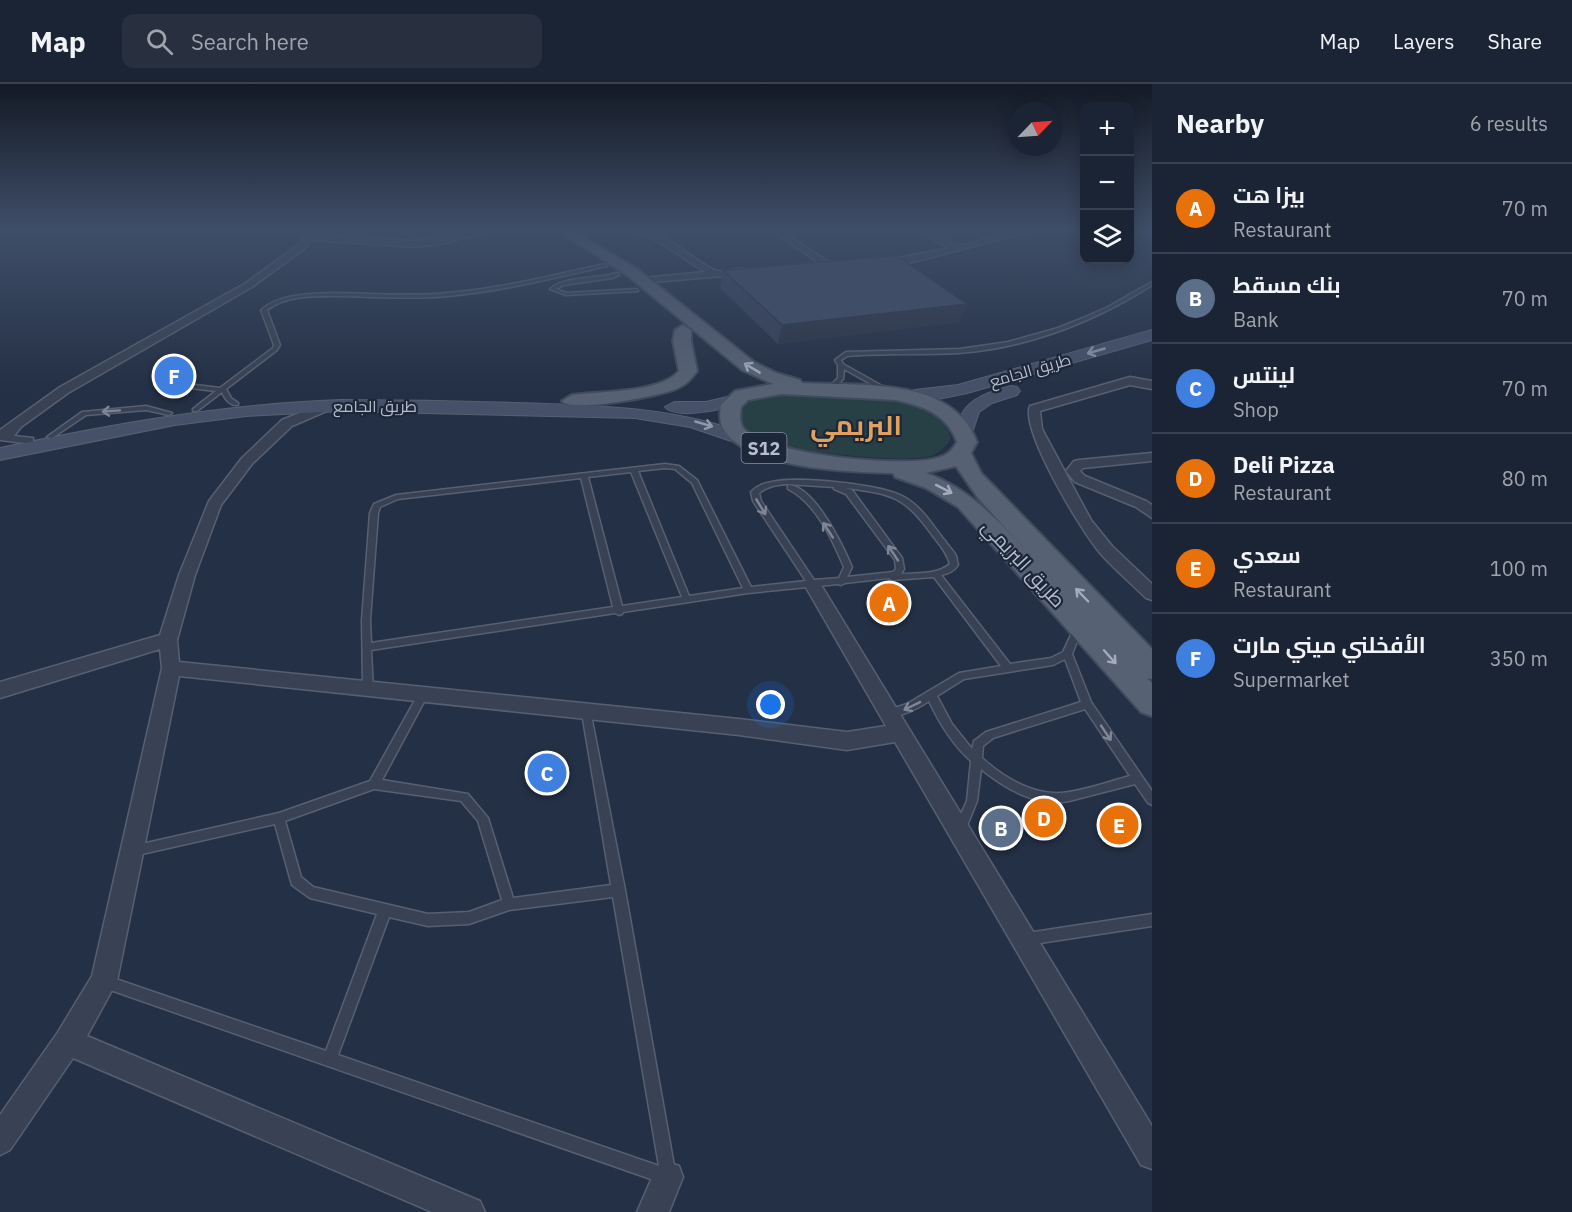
<!DOCTYPE html>
<html lang="en">
<head>
<meta charset="utf-8">
<style>
  body { margin:0; font-family:"IBM Plex Sans",Cairo,sans-serif; background:#283040; color:#f1f3f6 }
  .controls { position:absolute; right:18px; top:18px; display:grid; overflow:hidden; border-radius:12px; box-shadow:0 3px 15px #0003 }
  .controls button { width:54px; height:54px; display:grid; place-items:center; padding:0; border:0; border-bottom:2px solid #39414f; background:#1b2434; color:#f1f3f6; font:30px sans-serif }
  .compass { position:absolute; left:1008px; top:18px; width:54px; height:54px; border-radius:50%; background:#1b2434; box-shadow:0 3px 15px #0003; rotate:65deg }
  .you { position:absolute; left:771px; top:621px; width:21px; height:21px; margin:-15px; border:4px solid #fff; border-radius:50%; background:#1a73e8; box-shadow:0 0 0 9px #1a73e833 }
  .badge { display:grid; place-items:center; width:39px; height:39px; border-radius:50%; background:#8aafff; color:#fff; font-size:20px; font-weight:700 }
  .pin { position:absolute; translate:-50% -50%; border:3px solid #fff; box-shadow:0 2px 6px #0006 }
  .list { margin:0; padding:0; list-style:none }
  h2 { display:flex; justify-content:space-between; align-items:center; height:78px; margin:0; padding:0 24px; font-size:26px }
  h2 small { font-size:20px; font-weight:400; color:#a0a4ac }
  .list li { display:grid; grid-template-columns:39px 1fr auto; gap:18px; align-items:center; box-sizing:border-box; height:90px; padding:0 24px; border-top:2px solid #39414f }
  .list b { display:block; font-size:22px; white-space:nowrap }
  .list p { margin:0; font-size:20px; white-space:nowrap; color:#a0a4ac }
  .list em { font-size:20px; font-style:normal; color:#a0a4ac }
  .icon { flex:none; width:33px; height:33px; fill:none; stroke:currentColor; stroke-width:2; stroke-linecap:round; stroke-linejoin:round }
  .map { position:relative; flex:none; width:1152px; height:1128px; overflow:hidden }
  header { display:flex; align-items:center; gap:36px; box-sizing:border-box; height:84px; padding:0 30px; background:#1b2434; border-bottom:2px solid #39414f }
  header strong { font-size:28px }
  nav { display:flex; gap:33px; margin-inline-start:auto; font-size:21px }
  .search { width:420px; height:54px; background:#283040; display:flex; align-items:center; gap:15px; box-sizing:border-box; padding:0 21px; border-radius:12px; color:#a0a4ac; font-size:22px }
  main { display:flex }
  aside { flex:1; background:#1b2434 }
  .map>svg:first-child { display:block }
  .green { fill:#264046 }
  .lines { fill:none; stroke-linecap:round; stroke-linejoin:round }
  .service-casing { stroke:#576072; stroke-width:3 }
  .minor-casing { stroke:#576072; stroke-width:3 }
  .secondary-casing { stroke:#576072; stroke-width:2 }
  .primary-casing { stroke:#424b5e; stroke-width:4 }
  .service { fill:#394254; fill-rule:evenodd }
  .minor { fill:#394254; fill-rule:evenodd }
  .secondary { fill:#465068; fill-rule:evenodd }
  .primary { fill:#576174; fill-rule:evenodd }
  .wall { fill:#374158 }
  .shaded-wall { fill:#2d3547 }
  .building { fill:#404c66; stroke:#2d3547; stroke-width:1.5 }
  .oneway { stroke:#8f98aa }
  .oneway2 { stroke:#a3abbc }
  .oneway3 { stroke:#7e8697 }
  .labels { text-anchor:middle; dominant-baseline:central; stroke-width:4.5; stroke-linejoin:round; paint-order:stroke }
  .far-street-label { font-size:16px; fill:#b6bece; stroke:#1d273a }
  .shield { fill:#1d273a; stroke:#8891a2; stroke-width:1.5 }
  .shield-label { font-size:18px; font-weight:bold; fill:#b6bece }
  .street-label { font-size:20px; fill:#b6bece; stroke:#1d273a }
  .far-town-label { font-size:27px; font-weight:bold; fill:#e1a15e; stroke:#1d273a }
</style>
</head>
<body>
<header>
<strong>Map</strong>
<div class="search"><svg class="icon" aria-label="search" viewBox="0 0 24 24"><circle cx="10" cy="10" r="6"/><path d="M15 15l6 6"/></svg>Search here</div>
<nav><a>Map</a><a>Layers</a><a>Share</a></nav>
</header>
<main>
<div class="map">
<svg width="1152" height="1128" viewBox="0 0 1152 1128">
  <rect width="100%" height="100%" fill="#243045"/>
  <path class="green" d="M766,309c44,2 172,-8 185,45 -5,9 -10,14 -20,18 -26,8 -153,-5 -177,-19 -12,-7 -17,-16 -15,-30l12,-11z"/>
  <g class="lines">
    <g class="service-casing">
      <path id="service" d="M605,180l2,2c-53,12 -105,25 -159,30 -38,4 -77,0 -115,0 -22,0 -48,0 -66,14l13,35 -3,5 -51,39 5,9 7,5v2c-8,1 -13,-6 -16,-13l-25,19h-4v-2l23,-18 -53,-6 -3,-2 3,-2 57,7 53,-40 1,-3 -13,-35c18,-16 47,-16 70,-17 39,0 77,4 116,0 53,-4 106,-18 158,-29z
        M617,189l2,2 -7,3 -48,7 -8,4 10,4 70,-4 2,1v1l-72,4 -16,-6c14,-13 48,-10 67,-16z
        M1152,198v3c-58,37 -125,63 -194,68 -37,2 -74,0 -111,3l-6,4 2,4 46,26 -5,1 -40,-22 -1,10 -11,11 -5,-1 11,-11v-13l-3,-5 11,-8 114,-3 48,-7 50,-14 25,-10 25,-11z
        M146,322l26,7 -3,2 -23,-5 -60,5 -34,23 -5,-1 35,-25z
        M665,380l14,2 18,14 54,107 55,-6 -53,-80 -2,-9c6,-6 13,-9 21,-10 25,-6 110,2 132,15 17,9 29,29 41,44 3,5 9,10 11,15 1,3 1,6 2,9 -4,6 -10,9 -17,10l69,89 41,-6 12,-6 13,-28h6l1,2 -11,28 19,48 61,89v14l-4,-2 -13,-19 -66,17c-33,6 -63,-12 -88,-32l-4,32 -13,32 -4,1 -4,-1 -2,-4 13,-28 4,-40c-19,-17 -31,-37 -42,-60 -11,7 -28,17 -41,15l-2,-3 2,-3 19,-6 52,-31 42,-7 -67,-89 -42,3 -3,-2 -44,5 -4,2 -3,-1 -90,9 -125,19 -1,2 -3,1 -4,-2 -244,37 2,40 -2,3h-6l-2,-3 -1,-70 8,-107 4,-9 22,-9zM665,384l10,1 17,14 51,105 -54,8 -51,-125zM631,388l51,125 -60,9 -34,-129zM581,394l32,129 -242,36 -1,-23 8,-107 2,-6 18,-8zM787,400l47,3v2l12,5 49,66 1,9 -3,3 -46,5 5,-10c-9,-21 -38,-82 -64,-82v4c28,14 44,50 56,78l-5,11 -25,2 -53,-79 -2,-8c9,-7 17,-8 28,-9zM846,404c47,6 58,8 87,48 7,9 14,17 17,28 -13,11 -33,9 -49,10l3,-5 -2,-11 -50,-68zM1065,575l16,43 -95,30 -12,9 -2,8 -20,-25 -15,-28 27,-17 89,-14zM1085,625l45,67c-23,6 -45,15 -69,17 -29,2 -58,-16 -79,-35l1,-12 10,-8z
        M422,608l3,1 2,3 -45,84 86,14 20,24 25,80 98,-13 -29,-172 2,-3 3,-1 3,1 35,180 51,287 -3,5 -5,3 -569,-199 -1,-5 1,-5 5,-1 222,76 51,-137 -67,-16 -18,-13 -17,-61 -142,32 -4,-1 -2,-4 2,-4 4,-1 146,-33 91,-32 49,-88zM374,705l87,12 17,20 24,79 -33,12 -41,2 -115,-27 -12,-10 -16,-56zM613,813l46,269 -321,-111 51,-138 39,9 41,-2 40,-14z
        M1152,830v12l-125,19 -4,-2 -2,-4 2,-4 4,-2z"/>
    </g>
    <g class="minor-casing">
      <path id="minor" d="M312,146h8l-4,5 98,6 67,-11h13l-53,14 -27,3 -102,-7 -8,9 -52,38 -184,106 -47,34 -7,9 19,2v6l-33,-4v-10l60,-43 186,-104 52,-38z
        M629,146c33,-4 57,26 85,40 11,5 26,-6 37,1l-5,3 -105,9v-4l3,-1 61,-6 -49,-32z
        M771,146h9l56,37 -8,2z
        M917,146c16,-2 29,16 44,15 25,-3 50,-18 75,-15l-127,33 -31,3v-4l71,-14z
        M1130,293l22,4v8l-22,-4 -90,26 2,18 49,91 21,26 40,38v16l-6,-2c-15,-15 -32,-29 -46,-45 -18,-21 -80,-123 -70,-147z
        M327,318l4,1v6l-39,17 -40,38 -31,41 -26,70 -18,65 2,22 560,57 108,13 39,-6 -82,-142 2,-4h12l334,546v43l-11,-4 -246,-423 -48,8 -108,-15 -560,-59 -62,305 -30,55 393,165 5,11h-53l-359,-154 -63,92 -10,5v-40l58,-83 34,-56 70,-308 -2,-19 -160,49v-16l160,-47 19,-60 30,-74 33,-43 40,-38z
        M1152,369v8l-69,7 -3,3 5,5 61,25 6,4v13l-16,-11 -61,-25 -9,-11 8,-10 5,-1z
        M668,1078l11,4 4,11 -14,35h-32l20,-46z"/>
    </g>
    <g class="secondary-casing">
      <path id="secondary" d="M1152,246v10l-185,53c-14,3 -60,15 -70,3l9,-5 52,-6z
        M1011,302l6,1 3,4 -3,4 -25,8 -13,9 -8,24h-12l-3,-4c4,-31 28,-39 55,-46z
        M736,311l9,5 -3,4c-16,4 -66,17 -77,3l9,-5h32z
        M341,316c57,0 115,1 173,3 83,2 163,4 242,34l2,4 -9,6 -59,-20 -55,-9 -294,-7 -95,5 -71,9 -175,35v-12c113,-24 225,-44 341,-48z"/>
    </g>
    <g class="primary-casing">
      <path id="primary" d="M557,146h14l66,39 117,93 22,11 24,7 2,3c58,3 150,-7 175,59l-6,11 10,20 171,176v30l-5,-1 5,5v33l-11,-4 -183,-205 -32,-19 -31,-11 -2,-4c-41,-1 -149,-4 -170,-45 -4,-7 -3,-15 -2,-23l14,-14 38,-7 -31,-14 -115,-95zM782,310l114,6c27,6 51,14 61,42 -4,7 -9,13 -17,15 -32,12 -173,-2 -196,-28 -5,-6 -4,-15 -3,-22l7,-7zM956,382l22,32 68,74c-36,-38 -69,-81 -120,-99z
        M683,241l8,5v11l6,30c-6,8 -11,14 -21,18 -16,7 -105,24 -114,12l10,-6c28,-4 89,-2 107,-24l-6,-30 2,-11z"/>
    </g>
    <use href="#service" class="service"/>
    <use href="#minor" class="minor"/>
    <use href="#secondary" class="secondary"/>
    <use href="#primary" class="primary"/>
  </g>
  <path class="wall" d="M723,186l244,34 -8,18 -181,22 -58,-56z"/>
  <path class="shaded-wall" d="M967,220l-8,18 -181,22 4,-19z"/>
  <path class="building" d="M897,172l70,48 -185,21 -59,-55z"/>
  <defs><path id="oneway-shaft" d="M-6 0H5M1.5-3L5.5 0L1.5 3" fill="none" stroke-width="1.6" stroke-linecap="round" stroke-linejoin="round" transform="scale(1.5)"/></defs>
  <g class="oneway">
    <use href="#oneway-shaft" transform="translate(1096 267) rotate(164)"/>
    <use href="#oneway-shaft" transform="translate(704 340) rotate(16)"/>
  </g>
  <g class="oneway2">
    <use href="#oneway-shaft" transform="translate(752 284) rotate(-149)"/>
    <use href="#oneway-shaft" transform="translate(944 405) rotate(27)"/>
    <use href="#oneway-shaft" transform="translate(1082 511) rotate(-134)"/>
    <use href="#oneway-shaft" transform="translate(1110 573) rotate(48)"/>
  </g>
  <g class="oneway3">
    <use href="#oneway-shaft" transform="translate(111 327) rotate(176)"/>
    <use href="#oneway-shaft" transform="translate(761 423) rotate(59)"/>
    <use href="#oneway-shaft" transform="translate(828 446) rotate(-123)"/>
    <use href="#oneway-shaft" transform="translate(893 469) rotate(-124)"/>
    <use href="#oneway-shaft" transform="translate(912 622) rotate(154)"/>
    <use href="#oneway-shaft" transform="translate(1106 649) rotate(56)"/>
  </g>
  <linearGradient id="sky" x2="0" y2="1"><stop stop-color="#141a26"/><stop offset="0.48" stop-color="#3f4e68"/><stop offset="1" stop-color="#3f4e68" stop-opacity="0"/></linearGradient>
  <rect width="1152" height="303" fill="url(#sky)"/>
  <g class="labels">
    <g class="far-street-label">
      <text transform="translate(1030 286) rotate(-16)">طريق الجامع</text>
      <text x="375" y="322">طريق الجامع</text>
    </g>
    <rect class="shield" x="741.5" y="349" width="45" height="30" rx="4.5"/>
    <g class="shield-label">
      <text x="764" y="364">S12</text>
    </g>
    <g class="street-label">
      <text transform="translate(1024 479) rotate(47)">طريق البريمي</text>
    </g>
    <g class="far-town-label">
      <text x="856" y="340">البريمي</text>
    </g>
  </g>
</svg>
<div class="controls">
<button>+</button>
<button>−</button>
<button><svg class="icon" aria-label="layers" viewBox="0 0 24 24"><path d="M12 4l9 5-9 5-9-5zM3 14l9 5 9-5"/></svg></button>
</div>
<svg class="compass" viewBox="-18 -18 36 36"><path d="M0-13l5 13h-10z" fill="#e53935"/><path d="M0 13l5-13h-10z" fill="#a0a4ac"/></svg>
<div class="you"></div>
<div class="pin badge" style="left:889px;top:519px;background:#e8710a">A</div>
<div class="pin badge" style="left:1001px;top:744px;background:#5c6f8a">B</div>
<div class="pin badge" style="left:547px;top:689px;background:#3f7fe0">C</div>
<div class="pin badge" style="left:1044px;top:734px;background:#e8710a">D</div>
<div class="pin badge" style="left:1119px;top:741px;background:#e8710a">E</div>
<div class="pin badge" style="left:174px;top:292px;background:#3f7fe0">F</div>
</div>
<aside>
<h2>Nearby<small>6 results</small></h2>
<ul class="list">
<li><span class="badge" style="background:#e8710a">A</span><div><b>بيزا ه‍ت</b><p>Restaurant</p></div><em>70 m</em></li>
<li><span class="badge" style="background:#5c6f8a">B</span><div><b>بنك مسقط</b><p>Bank</p></div><em>70 m</em></li>
<li><span class="badge" style="background:#3f7fe0">C</span><div><b>لينتس</b><p>Shop</p></div><em>70 m</em></li>
<li><span class="badge" style="background:#e8710a">D</span><div><b>Deli Pizza</b><p>Restaurant</p></div><em>80 m</em></li>
<li><span class="badge" style="background:#e8710a">E</span><div><b>سعدي</b><p>Restaurant</p></div><em>100 m</em></li>
<li><span class="badge" style="background:#3f7fe0">F</span><div><b>الأفخلني ميني مارت</b><p>Supermarket</p></div><em>350 m</em></li>
</ul>
</aside>
</main>
</body>
</html>
